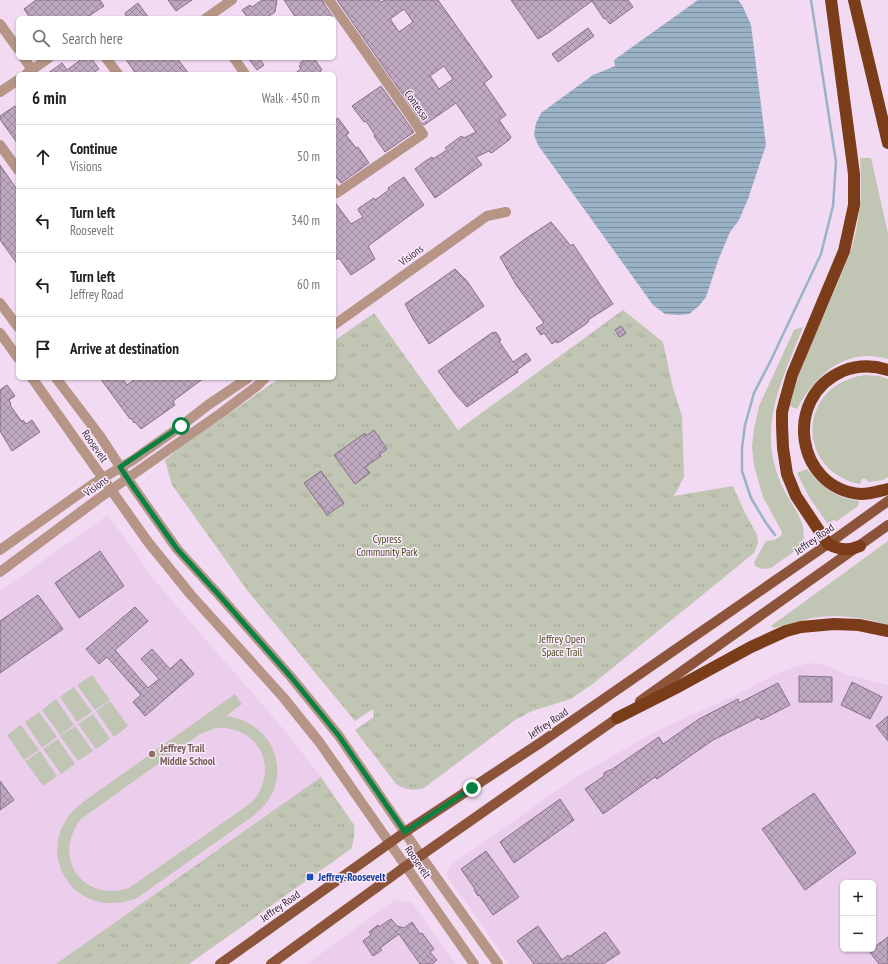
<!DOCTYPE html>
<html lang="en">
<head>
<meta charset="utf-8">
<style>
  body { margin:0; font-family:"PT Sans Narrow",sans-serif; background:#f6f6f6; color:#222 }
  .controls { position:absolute; right:12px; bottom:12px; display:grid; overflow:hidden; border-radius:6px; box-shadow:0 1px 3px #0004 }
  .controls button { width:36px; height:36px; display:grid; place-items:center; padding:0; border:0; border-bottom:1px solid #e0e0e0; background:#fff; color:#222; font:20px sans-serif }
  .stop { position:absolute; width:12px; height:12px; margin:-9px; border:3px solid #0b8043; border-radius:50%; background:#fff }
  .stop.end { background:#0b8043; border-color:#fff; box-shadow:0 1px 4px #0008 }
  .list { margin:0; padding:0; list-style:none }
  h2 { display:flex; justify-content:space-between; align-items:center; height:52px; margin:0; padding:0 16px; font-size:17px }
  h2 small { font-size:13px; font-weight:400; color:#767676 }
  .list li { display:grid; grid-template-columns:26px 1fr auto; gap:12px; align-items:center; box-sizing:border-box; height:64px; padding:0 16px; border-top:1px solid #e0e0e0 }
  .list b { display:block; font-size:15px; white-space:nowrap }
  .list p { margin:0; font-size:13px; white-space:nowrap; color:#767676 }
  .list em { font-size:13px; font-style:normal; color:#767676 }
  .icon { flex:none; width:22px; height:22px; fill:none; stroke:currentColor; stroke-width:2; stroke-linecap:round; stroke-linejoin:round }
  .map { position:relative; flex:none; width:888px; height:964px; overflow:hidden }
  .search { position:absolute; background:#fff; box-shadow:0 1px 3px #0004; left:16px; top:16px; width:320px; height:44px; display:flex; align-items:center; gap:10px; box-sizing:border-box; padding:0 14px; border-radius:6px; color:#767676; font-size:15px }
  .panel { position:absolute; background:#fff; box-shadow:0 1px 3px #0004; left:16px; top:72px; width:320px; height:308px; border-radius:6px }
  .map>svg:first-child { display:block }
  .built { fill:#ebcdec; fill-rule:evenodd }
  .grass { fill:#c1c5b3; fill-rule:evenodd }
  .park { fill:url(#park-tufts) }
  .water { fill:url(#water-rules) }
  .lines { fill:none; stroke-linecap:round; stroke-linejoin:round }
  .stream { stroke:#99b2c6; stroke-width:2.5 }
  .building { fill:url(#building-cross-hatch); stroke:#867087; fill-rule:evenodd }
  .minor { stroke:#b69586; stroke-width:10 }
  .major { stroke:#8c5438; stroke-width:10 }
  .highway { stroke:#7b3c19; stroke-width:12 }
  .route { stroke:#0b8043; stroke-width:5 }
  .education-dot { fill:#8d6e63; stroke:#fce9fd; stroke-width:1.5 }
  .transit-dot { fill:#1a4fb4; stroke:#fce9fd; stroke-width:1.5 }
  .labels { text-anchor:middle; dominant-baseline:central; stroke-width:3; stroke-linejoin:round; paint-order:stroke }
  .street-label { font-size:11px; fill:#332a33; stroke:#fce9fd }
  .park-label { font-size:11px; fill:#484f1e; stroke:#fce9fd }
  .education-label { font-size:11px; font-weight:bold; fill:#785e54; stroke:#fce9fd; text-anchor:start }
  .transit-label { font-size:11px; font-weight:bold; fill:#164399; stroke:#fce9fd; text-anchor:start }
</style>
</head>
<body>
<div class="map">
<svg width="888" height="964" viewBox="0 0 888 964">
  <defs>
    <pattern id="park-tufts" width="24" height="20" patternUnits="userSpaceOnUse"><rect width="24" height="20" fill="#c1c5b3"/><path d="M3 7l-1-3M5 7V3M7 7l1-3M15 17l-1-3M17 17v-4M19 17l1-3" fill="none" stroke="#a6a99a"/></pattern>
    <pattern id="water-rules" width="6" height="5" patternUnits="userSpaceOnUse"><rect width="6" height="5" fill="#99b2c6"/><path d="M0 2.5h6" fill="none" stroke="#7d91a1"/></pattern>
    <pattern id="building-cross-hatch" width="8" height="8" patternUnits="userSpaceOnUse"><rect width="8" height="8" fill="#bfa9c0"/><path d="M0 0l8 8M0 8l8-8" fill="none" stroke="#9c8a9d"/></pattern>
  </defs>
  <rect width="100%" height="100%" fill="#f2daf3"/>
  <path class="built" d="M108,515l48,67 130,150 35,45 -265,187h-56v-373z
    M818,663l31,12 39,10v279h-379l-63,-90 6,-10 120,-84 84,-49 78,-35 51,-26 21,-6zM843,883h30v66h-30z
    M395,900l17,3 44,61h-149z"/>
  <path class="grass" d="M860,158h11l17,75v126c-6,-2 -12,-2 -18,-3 -34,-1 -58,25 -73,53l-7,-3c9,-41 29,-79 45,-117 8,-19 17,-38 21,-58 5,-24 6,-49 4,-73z
    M803,327c-20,51 -46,99 -23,154 6,16 19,30 23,46 1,6 1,13 0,18l-32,23 -9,1 -7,-3 -1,-4 12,-21 8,-1 7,-4 1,-4 -19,-35 -9,-31 -2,-20 2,-17 5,-23 35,-76z
    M865,375l15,1 8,3v98l-5,3 -14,2 -4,-3h-3l-2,5h-1c-65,-15 -61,-100 6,-109z
    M807,469c14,18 29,29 52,32l-1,5 -21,15 -4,-1 -5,4 -19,-27 -12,-24z
    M888,541v84c-26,-8 -54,-12 -81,-6 -11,3 -22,6 -33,9l-3,-2z
    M92,675l18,25 -15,10 -18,-25z
    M74,687l18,25 -15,10 -17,-25z
    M235,694l7,10 -16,12c53,7 70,68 27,100l-116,82c-65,26 -111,-53 -54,-96zM216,728c44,-3 65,43 35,75l-122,85c-46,15 -78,-31 -48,-69l119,-85z
    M56,699l18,26 -14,10 -18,-25z
    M110,701l18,25 -14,11 -18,-26z
    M39,712l18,25 -15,11 -17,-26z
    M93,714l17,25 -14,10 -18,-25z
    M21,725l18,25 -15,10 -17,-25z
    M75,726l18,25 -15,10 -18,-25z
    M58,739l17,25 -14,10 -18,-25z
    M40,751l17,25 -14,10 -18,-25z"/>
  <path class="park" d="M623,310l40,32 10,46 9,28 2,61 -10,19 59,-10 11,25 13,24 1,8 -4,10 -160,130 -23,16 -39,12 -17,9 -91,68c-11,3 -18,2 -28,-4l-41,-54 19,-13 -1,-8 -18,12 -108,-131 -75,-105 -7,-25 13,-11 102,-71h54v-37l40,-28 84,117z
    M321,777l33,48c1,9 0,16 -3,24l-162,115h-133z"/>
  <path class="water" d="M698,0h40l4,5 9,20 15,120 -18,54 -9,21 -9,12 -11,26 -13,39 -7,9 -10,8 -10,1 -14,-1 -12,-9 -115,-160 -4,-10 2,-12 5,-10 52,-38 22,-9 -1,-6z"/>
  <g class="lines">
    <path class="stream" d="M775,535l-9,-12 -15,-25 -9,-27v-23l3,-23 9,-32 17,-33 50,-106 12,-48 3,-44 -25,-162"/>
  </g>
  <path class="building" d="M36,0h64l4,6 -18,12h-56l-6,-9z
    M168,0h24l-16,11z
    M262,0h15l-2,12 -9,6h-18l-6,-8 8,-5 2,2z
    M284,0h39l1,4 9,13 -37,1z
    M337,0h42l2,2 4,-2h53l53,75 1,2 -8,6 20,29 2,3 -7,5 12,17 -2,3 -16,12 -2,1 -2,-2 -13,6 6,8 -2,1 -45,32 -20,-29 9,-7 8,-5 1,2 14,-9 -2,-2 15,-11 2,-1 2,2 12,-6 -20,-29 -32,22zM404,9l9,13 -14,10 -9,-13zM444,66l9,13 -14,10 -9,-13z
    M511,0h117l5,7 -23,17 -5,-6 -1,1 -12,-18 -44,32 -10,6z
    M138,3l11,15h-22l-2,-5z
    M588,28l6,8 -36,26 -6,-8z
    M83,58h8l8,11 -8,5h-44l15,-11 5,7z
    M125,58h52l12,16h-53z
    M248,58h11l5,7 -7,5z
    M307,58h7l8,12 -2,1 2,3h-28l7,-5 -2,-3 2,-1 -1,-2z
    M381,86l33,46 -29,20 -11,-16 1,-1 -9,-14 -2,1 -12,-16z
    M15,106l3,4v34l-18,-25v-3z
    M338,118l11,15 -3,2 10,13 2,-1 11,16 -28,20 -7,-9v-53z
    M0,165l18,26v74l-18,-25z
    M404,177l20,28 -56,41 7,13 -24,16 -12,-17 -5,3v-60l17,23 12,-7 -5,-7 1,-2 15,-10 1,2 14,-10 -1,-2z
    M551,222l20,24 2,-2 40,60 -25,16 1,1 -3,3 -25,17 -4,2 -1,-2 -4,3 -8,-11 -3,2 -5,-7 8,-5 -27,-37 -17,-29 25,-18z
    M455,269l12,12 17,25 -55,38 -16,-25 -8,-15z
    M621,326l5,7 -6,4 -5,-7z
    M493,332l1,1 2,-1 5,8 -2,1 14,21 13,-9 5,7 -14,10 1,2 -3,2 -48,33 -11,-12 -18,-24z
    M100,378h22l5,7 10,-7h67l-31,23 2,4 -34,24 -6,-7 -1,1 -3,-5 -1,1z
    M7,385l8,11 -6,4 2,4 -1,1 12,17 1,-2 3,4 6,-4 8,12 -28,19 -12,-20v-41z
    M374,430l13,19 -8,6 2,1 -16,11 5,6 -15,11 -21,-29 31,-22 1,3z
    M321,471l23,32 -17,12 -23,-32z
    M100,551l24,35 -45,32 -24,-35z
    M38,595l25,34 -63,44v-52z
    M135,607l13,14 -33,29 33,38 11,-9 -18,-20 11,-10 18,20 11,-10 13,15 -49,42 -12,-14 8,-7 -34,-38 -8,7 -13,-15z
    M799,676l33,1v25h-33z
    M852,682l30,15 -12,22 -29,-14z
    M778,683l12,22 -29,15 -2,-3 -46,23 -56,39 -2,-2 -52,37 -18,-25 19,-13v-3l5,-3h2l48,-33 4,7 36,-25 39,-20 1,4z
    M888,716v25l-12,-15z
    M0,781l14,19 -14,10z
    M814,793l42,60 -51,37 -43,-61z
    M560,799l14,21 -60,43 -14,-21z
    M486,851l33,46 -26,18 -14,-20 -1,1 -2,-3 -2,-4h1l-14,-20z
    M391,919l6,7 7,2 8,-6 8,12 2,-1 12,16 -4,3 7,8 -5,4h-12l-21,-30 -19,14 2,2 -9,6 -10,-15 8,-6 -2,-3 9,-7 1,2z
    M538,926l24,34 6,-5 1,2 36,-25 15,21 -17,11h-69l-17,-23z
    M888,937v27h-9l-10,-13z"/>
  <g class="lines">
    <path class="minor" d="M329,0l94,134 -86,59 -3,-5
      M206,18l26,-18
      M0,24l18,25
      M24,58l8,12
      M106,58l12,16
      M234,58l11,16
      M26,74l23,-16
      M0,92l18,-12
      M0,145l18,25
      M0,303l18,24
      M334,325l153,-109 19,-4
      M0,333l18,25
      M32,378l116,164 43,53 92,102 37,46 154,221
      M56,378l44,58 34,52 43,61 41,45 73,83 48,59 82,120 77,108
      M0,550l93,-66 40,-24 48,-34 27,-21 40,-27
      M0,572l98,-73 123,-86 36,-27 8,-8"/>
    <path class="major" d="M640,701l248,-176
      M220,964l185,-132 135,-89 288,-199 60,-43
      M271,964l135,-98 217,-152"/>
    <path class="highway" d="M831,0l23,174v31l-10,46 -52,124 -7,25 -3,12v14l1,22 4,26 9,22 32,48c12,6 20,7 32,2
      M854,0l34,143
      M888,370c-15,-5 -30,-5 -45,1 -61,26 -47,118 18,123 9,0 18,-3 27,-5
      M617,718l57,-29 77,-42 35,-16 15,-4 33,-3 25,1 29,6"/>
  </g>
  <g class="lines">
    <path class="route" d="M181,426l-61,41 14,21 43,61 41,45 73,83 48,59 66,96 67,-44"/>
  </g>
  <circle class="education-dot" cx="152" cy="754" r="4"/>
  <rect class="transit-dot" x="306" y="873" width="8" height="8" rx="2"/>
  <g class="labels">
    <g class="street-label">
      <text transform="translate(417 105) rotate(55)">Contessa</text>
      <text transform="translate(411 255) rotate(-36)">Visions</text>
      <text transform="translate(95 446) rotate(55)">Roosevelt</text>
      <text transform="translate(96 486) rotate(-35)">Visions</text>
      <text transform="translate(814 539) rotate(-35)">Jeffrey Road</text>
      <text transform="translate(548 723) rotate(-34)">Jeffrey Road</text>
      <text transform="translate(418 862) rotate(55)">Roosevelt</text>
      <text transform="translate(280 906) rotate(-35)">Jeffrey Road</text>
    </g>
    <g class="park-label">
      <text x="387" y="539">Cypress<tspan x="387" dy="13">Community Park</tspan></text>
      <text x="562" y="639">Jeffrey Open<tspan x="562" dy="13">Space Trail</tspan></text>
    </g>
    <g class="education-label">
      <text x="160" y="748">Jeffrey Trail<tspan x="160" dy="13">Middle School</tspan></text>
    </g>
    <g class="transit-label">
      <text x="318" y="877">Jeffrey-Roosevelt</text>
    </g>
  </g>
</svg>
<div class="controls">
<button>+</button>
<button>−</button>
</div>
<div class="stop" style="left:181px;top:426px"></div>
<div class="stop end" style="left:472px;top:788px"></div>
<div class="search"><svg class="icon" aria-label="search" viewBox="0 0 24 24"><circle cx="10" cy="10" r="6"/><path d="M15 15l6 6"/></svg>Search here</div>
<section class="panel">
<h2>6 min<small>Walk · 450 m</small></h2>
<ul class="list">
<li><svg class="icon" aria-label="ahead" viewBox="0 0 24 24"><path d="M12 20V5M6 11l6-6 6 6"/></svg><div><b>Continue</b><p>Visions</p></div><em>50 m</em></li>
<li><svg class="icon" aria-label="left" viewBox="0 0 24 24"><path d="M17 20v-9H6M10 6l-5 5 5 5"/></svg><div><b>Turn left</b><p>Roosevelt</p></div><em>340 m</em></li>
<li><svg class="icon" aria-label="left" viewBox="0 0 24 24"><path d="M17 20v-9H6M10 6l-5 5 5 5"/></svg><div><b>Turn left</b><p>Jeffrey Road</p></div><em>60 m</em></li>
<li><svg class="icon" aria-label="arrive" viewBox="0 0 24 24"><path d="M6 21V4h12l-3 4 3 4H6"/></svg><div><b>Arrive at destination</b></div></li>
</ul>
</section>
</div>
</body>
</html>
